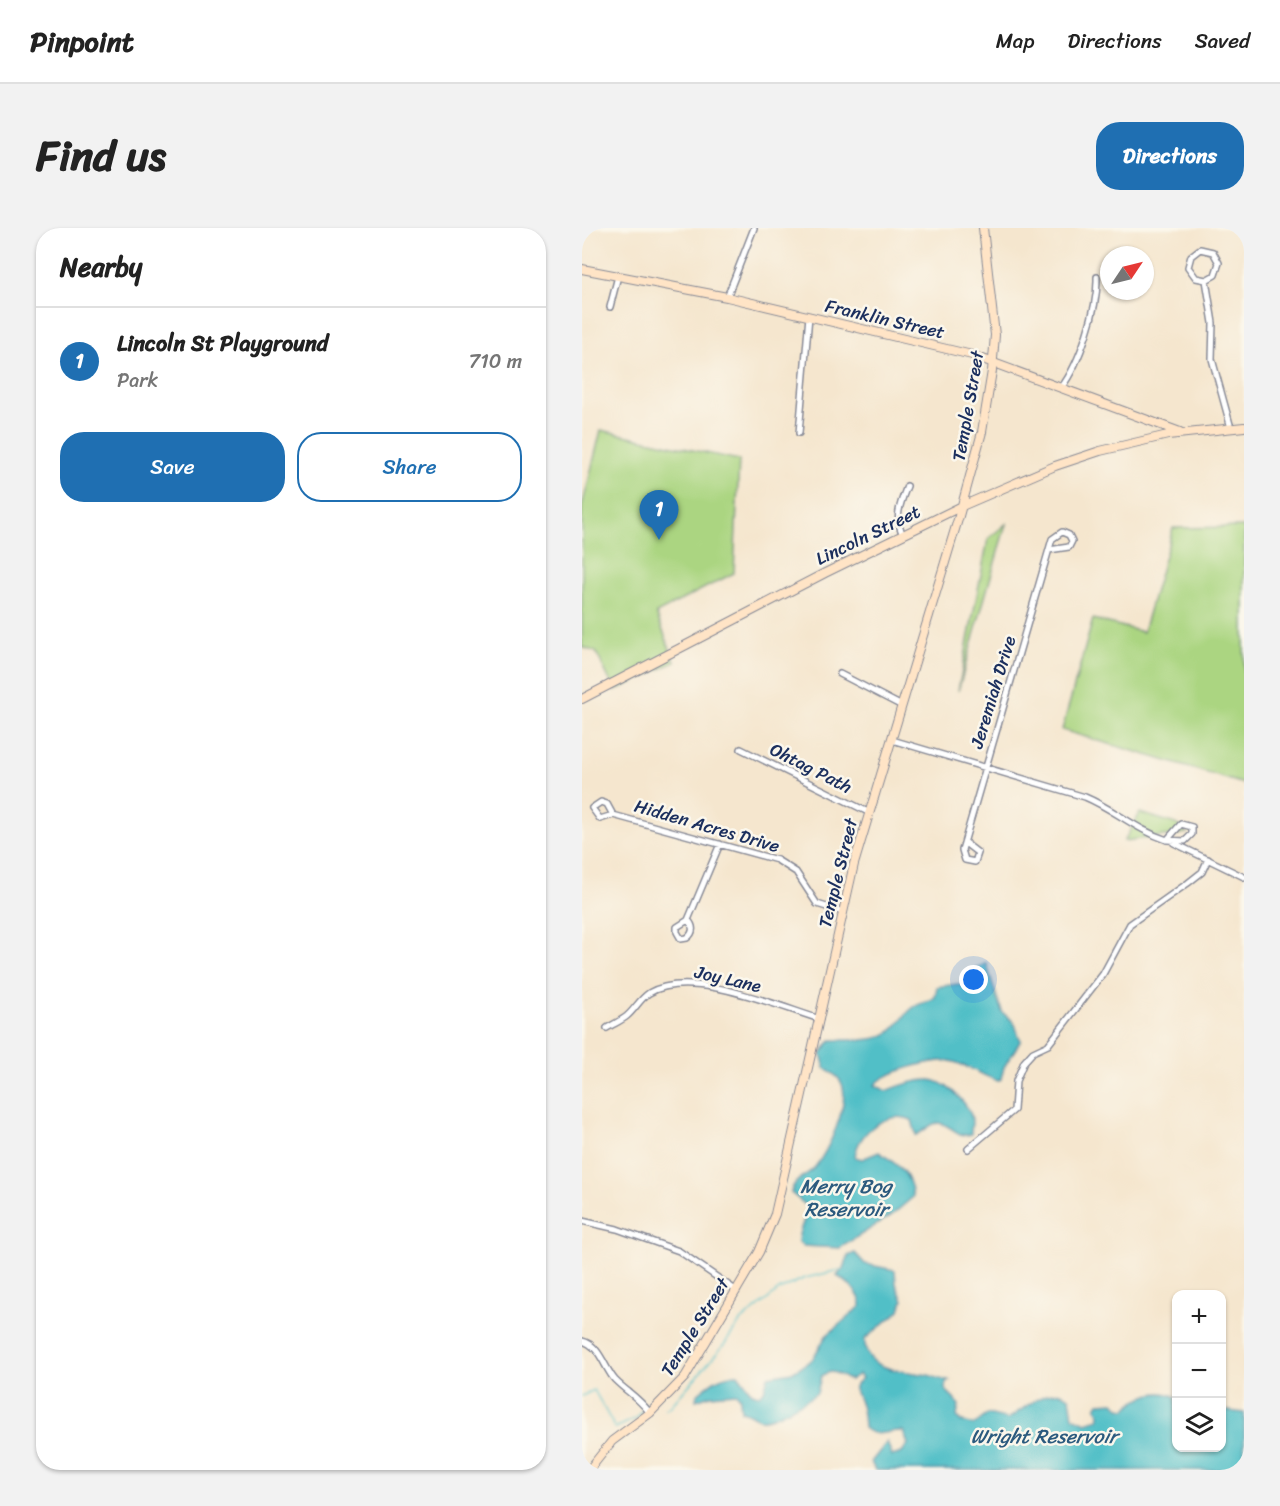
<!DOCTYPE html>
<html lang="en">
<head>
<meta charset="utf-8">
<style>
  body { margin:0; font-family:Sriracha,sans-serif; background:#f2f2f2; color:#222 }
  .controls { position:absolute; right:18px; bottom:18px; display:grid; overflow:hidden; border-radius:12px; box-shadow:0 2px 4px #0004 }
  .controls button { width:54px; height:54px; display:grid; place-items:center; padding:0; border:0; border-bottom:2px solid #e0e0e0; background:#fff; color:#222; font:30px sans-serif }
  .compass { position:absolute; left:518px; top:18px; width:54px; height:54px; border-radius:50%; background:#fff; box-shadow:0 2px 4px #0004; rotate:55deg }
  .you { position:absolute; left:392px; top:752px; width:21px; height:21px; margin:-15px; border:4px solid #fff; border-radius:50%; background:#1a73e8; box-shadow:0 0 0 9px #1a73e833 }
  .badge { display:grid; place-items:center; width:39px; height:39px; border-radius:50%; background:#1f6fb2; color:#fff; font-size:20px; font-weight:700 }
  .pin { position:absolute; translate:-50% -50px; filter:drop-shadow(0 2px 3px #0008) }
  .pin::after { content:''; position:absolute; top:32px; width:21px; height:18px; background:inherit; clip-path:polygon(0 0,100% 0,50% 100%) }
  .list { margin:0; padding:0; list-style:none }
  h2 { display:flex; justify-content:space-between; align-items:center; height:78px; margin:0; padding:0 24px; font-size:26px }
  h2 small { font-size:20px; font-weight:400; color:#767676 }
  .list li { display:grid; grid-template-columns:39px 1fr auto; gap:18px; align-items:center; box-sizing:border-box; height:108px; padding:0 24px; border-top:2px solid #e0e0e0 }
  .list b { display:block; font-size:22px; white-space:nowrap }
  .list p { margin:0; font-size:20px; white-space:nowrap; color:#767676 }
  .list em { font-size:20px; font-style:normal; color:#767676 }
  .actions { display:flex; gap:12px; padding:18px 24px }
  .actions a { flex:1; padding:14px 0; border:2px solid #1f6fb2; border-radius:24px; text-align:center; font-size:21px; color:#1f6fb2 }
  .actions .main { background:#1f6fb2; color:#fff }
  .icon { flex:none; width:33px; height:33px; fill:none; stroke:currentColor; stroke-width:2; stroke-linecap:round; stroke-linejoin:round }
  .map { position:relative; flex:none; width:662px; height:1242px; overflow:hidden; border-radius:24px }
  header { display:flex; align-items:center; gap:36px; box-sizing:border-box; height:84px; padding:0 30px; background:#fff; border-bottom:2px solid #e0e0e0 }
  header strong { font-size:28px }
  nav { display:flex; gap:33px; margin-inline-start:auto; font-size:21px }
  .intro { display:flex; align-items:center; justify-content:space-between; box-sizing:border-box; height:144px; padding:0 36px }
  h1 { margin:0; font-size:42px }
  .button { padding:15px 27px; border-radius:24px; background:#1f6fb2; color:#fff; font-size:21px; font-weight:700 }
  main { display:flex; gap:36px; padding:0 36px }
  aside { flex:1; background:#fff; border-radius:24px; box-shadow:0 2px 4px #0004 }
  .map>svg:first-child { display:block }
  .green { fill:#abd581; stroke:#638270; stroke-width:1.5 }
  .water { fill:#51bfc7; stroke:#367792; stroke-width:1.5 }
  .lines { fill:none; stroke-linecap:round; stroke-linejoin:round }
  .stream { stroke:#51bfc7; stroke-width:1.5 }
  .street-casing { stroke:#888a96; stroke-width:8 }
  .secondary-casing { stroke:#888a96; stroke-width:10 }
  .street { stroke:#fff; stroke-width:5 }
  .secondary { stroke:#ffe4c6; stroke-width:8 }
  .labels { text-anchor:middle; dominant-baseline:central; stroke-width:5; stroke-linejoin:round; paint-order:stroke }
  .street-label { font-size:18px; fill:#1b2f5e; stroke:#fbf7ec }
  .water-label { font-size:20px; font-style:italic; fill:#2b5a7e; stroke:#fbf7ec }
</style>
</head>
<body>
<header>
<strong>Pinpoint</strong>
<nav><a>Map</a><a>Directions</a><a>Saved</a></nav>
</header>
<div class="intro"><h1>Find us</h1><a class="button">Directions</a></div>
<main>
<aside>
<h2>Nearby<small></small></h2>
<ul class="list">
<li><span class="badge">1</span><div><b>Lincoln St Playground</b><p>Park</p></div><em>710 m</em></li>
</ul>
<div class="actions"><a class="main">Save</a><a>Share</a></div>
</aside>
<div class="map">
<svg width="662" height="1242" viewBox="0 0 662 1242">
  <rect width="100%" height="100%" fill="#fbf7ec"/>
  <filter id="ink" filterUnits="userSpaceOnUse"><feTurbulence type="fractalNoise" baseFrequency=".0167" numOctaves="2"/><feDisplacementMap in="SourceGraphic" scale="12" xChannelSelector="R" yChannelSelector="G"/><feConvolveMatrix kernelMatrix="1 2 1 2 8 2 1 2 1" color-interpolation-filters="sRGB"/></filter>
  <filter id="wash" filterUnits="userSpaceOnUse"><feTurbulence type="fractalNoise" baseFrequency=".008" numOctaves="4" result="noise"/><feDisplacementMap in="SourceGraphic" scale="24" xChannelSelector="R" yChannelSelector="G"/><feGaussianBlur stdDeviation="1.35" result="paint"/><feColorMatrix in="noise" values="0 0 0 0 0 0 0 0 0 0 0 0 0 0 0 0 0 1.4 0 .05"/><feComposite in="paint" operator="in"/></filter>
  <g filter="url(#wash)">
    <rect width="100%" height="100%" fill="#f5e6ce"/>
    <path class="green" d="M19,202l138,30 -5,113 -78,40 19,49 -60,29 -19,-39 -14,-5v-140z
      M424,296l-48,167 30,-152z
      M662,299v257l-182,-54 31,-111 50,13 30,-104z
      M558,585l36,11 11,9 -63,8z"/>
    <path class="water" d="M405,735c0,4 14,48 16,50 3,3 9,6 11,10 4,6 2,11 7,17l-17,27 -3,12 -3,2c-15,-5 -33,-17 -48,-20 -17,-2 -65,11 -75,24l11,6c14,-5 27,-11 42,-11 15,-1 38,21 43,35 2,6 0,13 0,19 -14,5 -19,-10 -33,-11 -8,0 -14,9 -22,12l-4,-15c-23,-11 -55,12 -57,37l7,2 17,-7c18,12 32,21 34,45l-21,18 -52,33 -37,-2 -5,-4c0,-13 9,-23 9,-36l-16,-13c3,-15 15,-16 24,-26 13,-16 35,-63 27,-83 -3,-8 -11,-12 -17,-16l-4,-14 10,-14c20,-1 43,4 60,-9 9,-7 13,-17 23,-24 7,-5 14,-4 21,-10l2,-10 20,-3 17,7 10,-6v-4l-8,-13z
      M273,1025l10,11 30,6 1,14 7,16 -3,10 -35,29c-2,34 40,31 63,36 8,2 15,6 23,6l-5,1v8l13,15 -2,11 3,5 14,4 14,-11 20,5c14,-8 45,-39 62,-21l3,19 13,6 13,-4 1,-5 -4,-6 3,-5 15,-1 6,6 6,1c12,-13 32,-21 50,-12v51h46v-38l22,3v57h-369l-4,-8 16,-20 5,14 10,-3 6,-9 -5,-13c-15,-1 -26,8 -39,-3 -1,-19 -2,-21 -9,-38 -2,-5 4,-9 7,-12l-3,-4 -9,6c-12,-4 -16,-13 -29,-4l-4,17c-10,7 -47,29 -58,26 -6,-2 -11,-7 -18,-8l-1,-13 -4,-5 -26,2 -14,5 1,-6c14,-11 22,-19 41,-20l14,19 7,2 5,-4 4,-15 24,-4 20,-12 14,-24 35,-30c0,-13 -13,-24 -24,-30l8,-10 3,-10z"/>
    <g class="lines">
      <path class="stream" d="M0,1168l12,-6 21,38 22,-10 5,-7
        M68,1176l3,-1
        M83,1181l5,-2 54,-62 16,-23 39,-32 26,-12 35,-8"/>
    </g>
  </g>
  <g filter="url(#ink)">
    <g class="lines">
      <g class="street-casing">
        <path id="street" d="M624,52l9,-5 4,-12 -6,-11 -13,-3 -9,7 -3,11 8,11 10,2 7,43 -1,36 19,69
          M145,69l27,-69
          M28,79l8,-31
          M479,160c19,-25 37,-80 36,-111
          M217,205l10,-117
          M321,307c-9,-18 -3,-31 4,-49
          M258,446l62,32
          M310,512l193,57c29,12 51,33 82,43l14,-16 11,3v7l-7,7 -18,-1
          M159,521l127,63
          M31,587l-6,-11 -6,-2 -9,6 8,11 13,-4 164,45 19,12 21,32 26,8
          M383,615l13,10 -3,9 -10,-2 -3,-10 90,-311 10,-7 7,3 3,6 -3,6 -20,3
          M592,615l70,34
          M106,692l-11,7v5l4,7 6,-1c7,-5 7,-12 1,-18l32,-76
          M25,800c6,-4 14,-7 20,-12 8,-7 13,-17 22,-23 41,-25 128,13 171,26
          M386,921l46,-39 2,-29 8,-19 9,-10 15,-7 55,-71 27,-50 58,-41 14,-11 6,-13
          M0,993l35,8 62,22 58,40
          M0,1113c18,4 22,27 33,39 13,13 22,16 35,33"/>
      </g>
      <g class="secondary-casing">
        <path id="secondary" d="M0,41l145,28 245,58 208,77
          M0,471l243,-126 137,-67 93,-40 45,-15 68,-16 76,-8
          M7,1242l23,-29 38,-28 35,-36 74,-125 16,-38 79,-350 105,-348 23,-84 10,-61 3,-36 -12,-107"/>
      </g>
      <use href="#street" class="street"/>
      <use href="#secondary" class="secondary"/>
    </g>
  </g>
  <g class="labels">
    <g class="street-label">
      <text transform="translate(303 91) rotate(13)">Franklin Street</text>
      <text transform="translate(386 178) rotate(-80)">Temple Street</text>
      <text transform="translate(286 307) rotate(-26)">Lincoln Street</text>
      <text transform="translate(411 464) rotate(-73)">Jeremiah Drive</text>
      <text transform="translate(229 540) rotate(27)">Ohtag Path</text>
      <text transform="translate(125 598) rotate(16)">Hidden Acres Drive</text>
      <text transform="translate(256 645) rotate(-76)">Temple Street</text>
      <text transform="translate(146 751) rotate(13)">Joy Lane</text>
      <text transform="translate(113 1099) rotate(-58)">Temple Street</text>
    </g>
    <g class="water-label">
      <text x="264" y="958">Merry Bog<tspan x="264" dy="23">Reservoir</tspan></text>
      <text x="462" y="1208">Wright Reservoir</text>
    </g>
  </g>
</svg>
<div class="controls">
<button>+</button>
<button>−</button>
<button><svg class="icon" aria-label="layers" viewBox="0 0 24 24"><path d="M12 4l9 5-9 5-9-5zM3 14l9 5 9-5"/></svg></button>
</div>
<svg class="compass" viewBox="-18 -18 36 36"><path d="M0-13l5 13h-10z" fill="#e53935"/><path d="M0 13l5-13h-10z" fill="#767676"/></svg>
<div class="you"></div>
<div class="pin badge" style="left:77px;top:312px">1</div>
</div>
</main>
</body>
</html>
